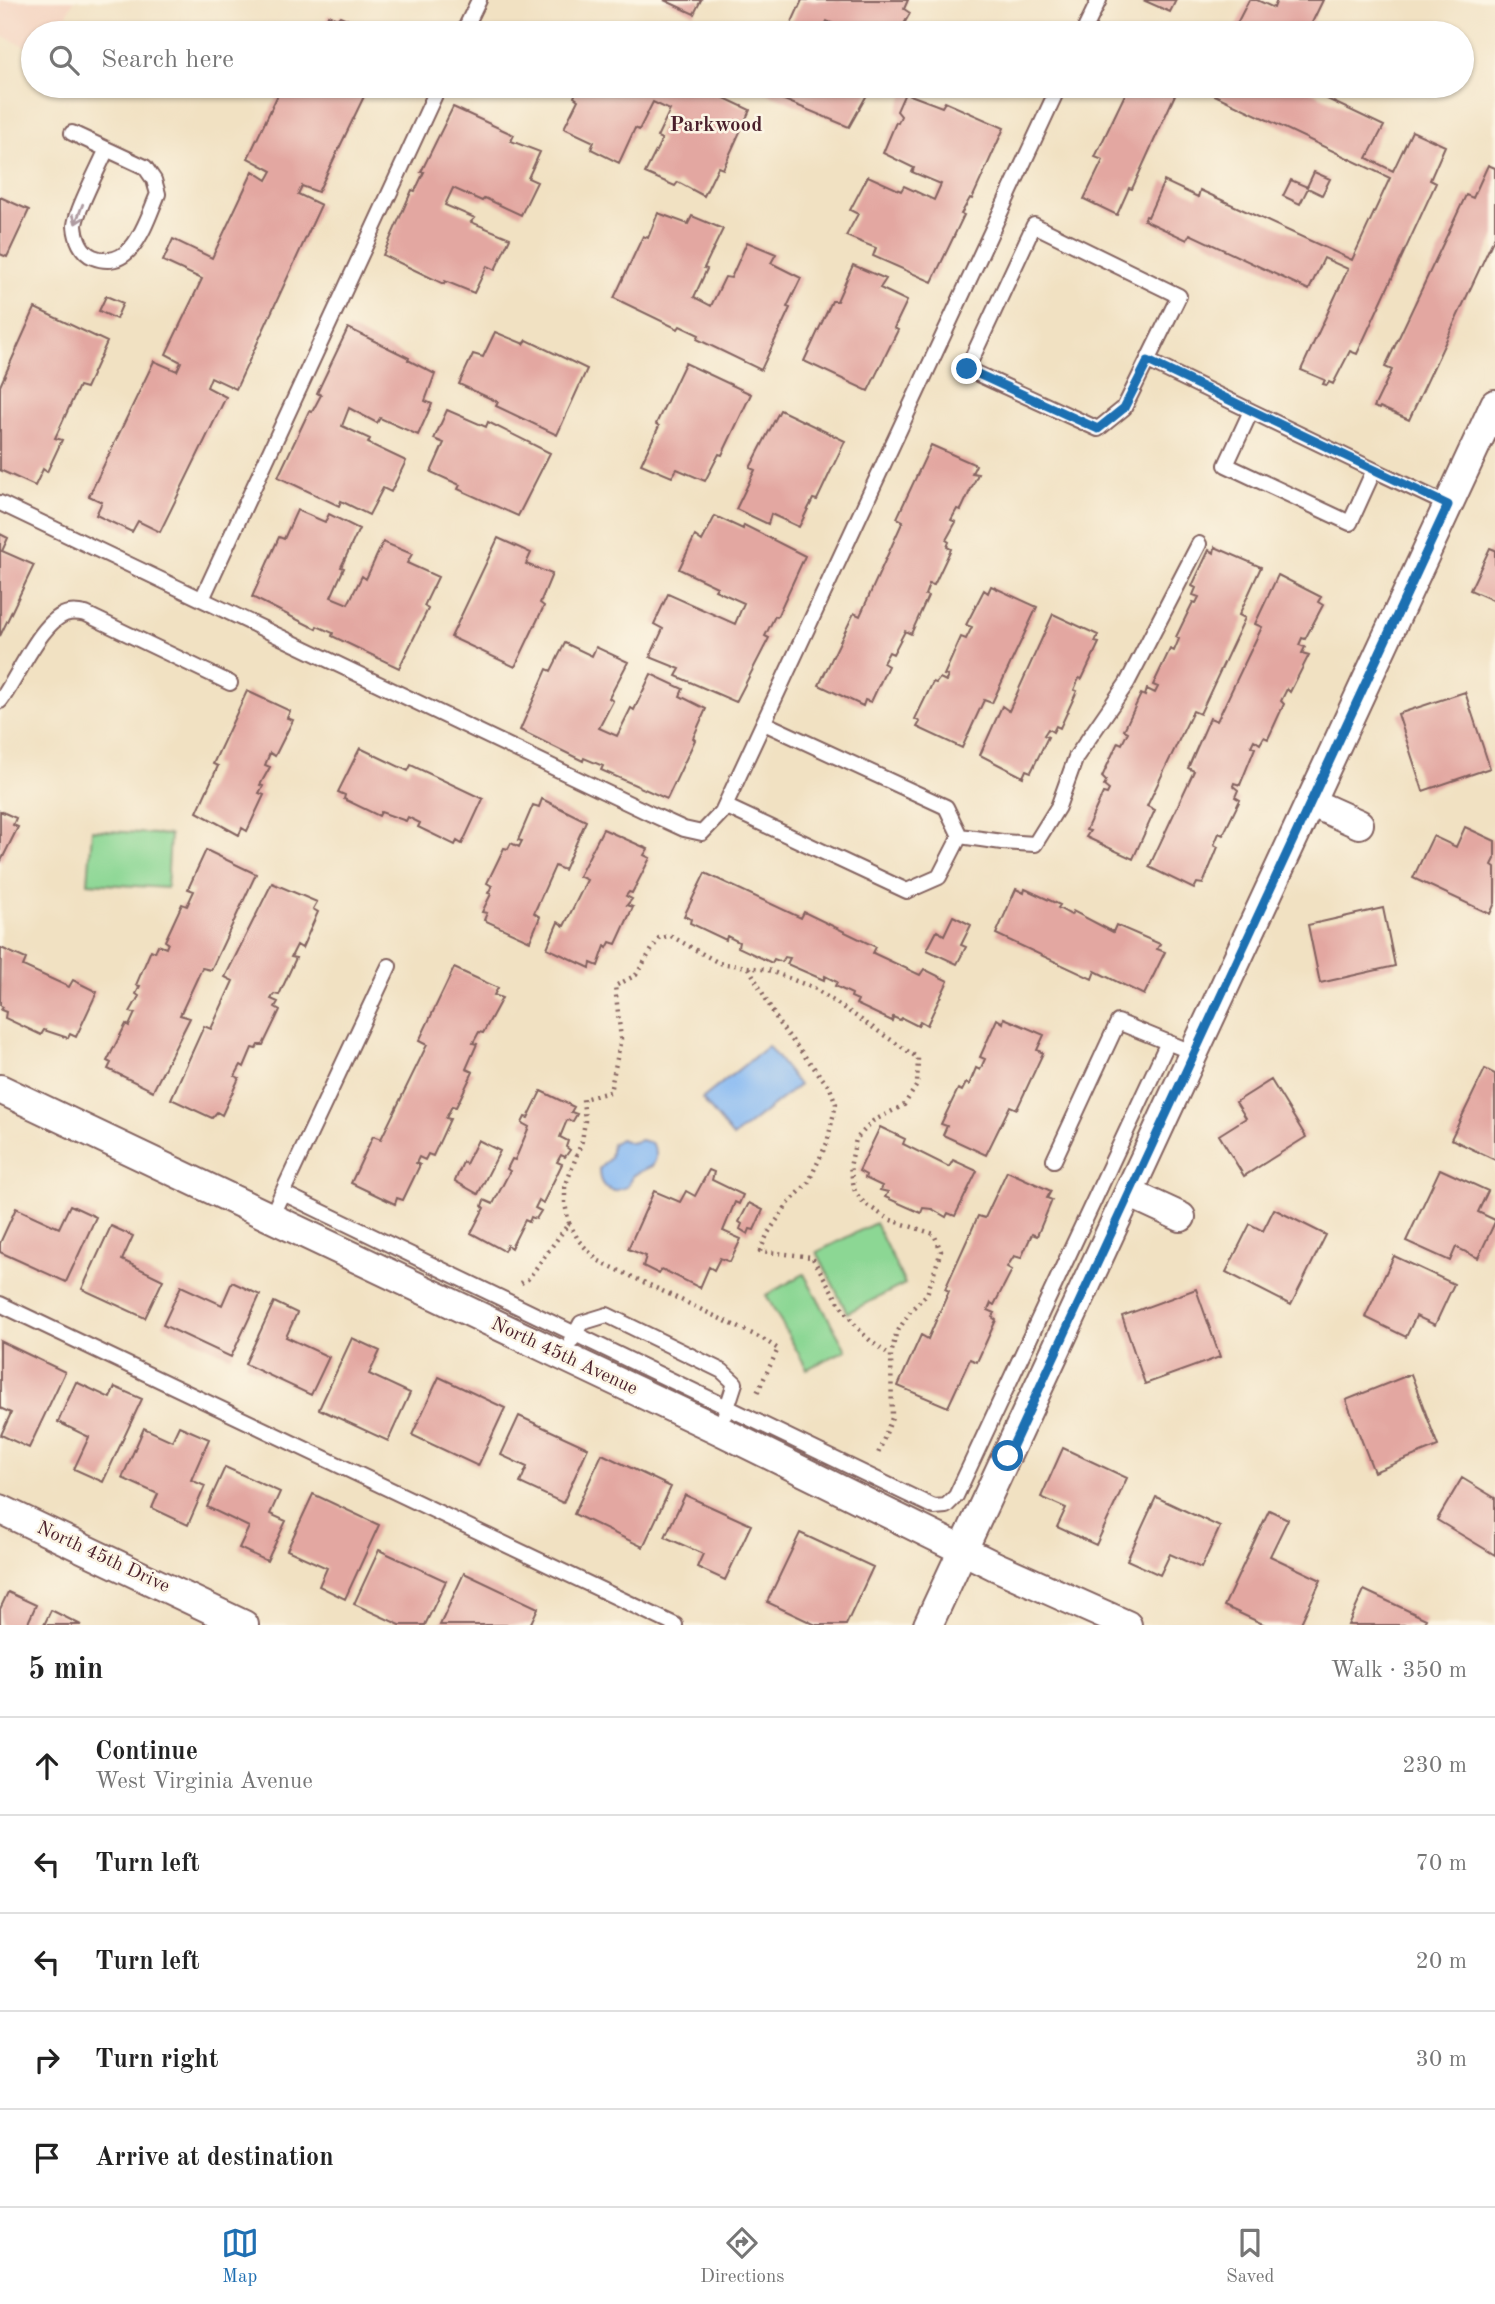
<!DOCTYPE html>
<html lang="en">
<head>
<meta charset="utf-8">
<style>
  body { margin:0; font-family:"Old Standard TT",serif; background:#f2f2f2; color:#222 }
  .stop { position:absolute; width:21px; height:21px; margin:-16px; border:5px solid #1f6fb2; border-radius:50%; background:#fff }
  .stop.end { background:#1f6fb2; border-color:#fff; box-shadow:0 2px 7px #0008 }
  .list { margin:0; padding:0; list-style:none }
  h2 { display:flex; justify-content:space-between; align-items:center; height:91px; margin:0; padding:0 28px; font-size:30px }
  h2 small { font-size:23px; font-weight:400; color:#767676 }
  .list li { display:grid; grid-template-columns:46px 1fr auto; gap:21px; align-items:center; box-sizing:border-box; height:98px; padding:0 28px; border-top:2px solid #e0e0e0 }
  .list b { display:block; font-size:26px; white-space:nowrap }
  .list p { margin:0; font-size:23px; white-space:nowrap; color:#767676 }
  .list em { font-size:23px; font-style:normal; color:#767676 }
  .icon { flex:none; width:38px; height:38px; fill:none; stroke:currentColor; stroke-width:2; stroke-linecap:round; stroke-linejoin:round }
  .map { position:relative; flex:none; width:1495px; height:1625px; overflow:hidden }
  .search { position:absolute; background:#fff; box-shadow:0 2px 5px #0004; left:21px; right:21px; top:21px; height:77px; display:flex; align-items:center; gap:18px; box-sizing:border-box; padding:0 24px; border-radius:38px; color:#767676; font-size:26px }
  .sheet { height:581px; background:#fff }
  nav { display:flex; justify-content:space-around; align-items:center; box-sizing:border-box; height:98px; border-top:2px solid #e0e0e0; background:#fff; font-size:19px; color:#767676 }
  nav a { display:grid; justify-items:center; gap:4px }
  nav .on { color:#1f6fb2 }
  .map>svg:first-child { display:block }
  .built { fill:#f4d3c0 }
  .green { fill:#8cd794; stroke:#6b7b60; stroke-width:2 }
  .water { fill:#86b9f3; stroke:#686c8f; stroke-width:2 }
  .building { fill:#e3a7a1 }
  .lines { fill:none; stroke-linecap:round; stroke-linejoin:round }
  .lane-casing { stroke:#846360; stroke-width:18 }
  .street-casing { stroke:#846360; stroke-width:32 }
  .path { stroke:#846360; stroke-width:4.5; stroke-dasharray:2 5; stroke-linecap:butt }
  .lane { stroke:#fff; stroke-width:14 }
  .street { stroke:#fff; stroke-width:28 }
  .oneway { stroke:#ae9aa0 }
  .route { stroke:#1f6fb2; stroke-width:9 }
  .labels { text-anchor:middle; dominant-baseline:central; stroke-width:5; stroke-linejoin:round; paint-order:stroke }
  .street-label { font-size:19px; fill:#4a1f2b; stroke:#fcf5e5 }
  .neighbourhood-label { font-size:21px; font-weight:bold; fill:#4a1f2b; stroke:#fcf5e5 }
</style>
</head>
<body>
<div class="map">
<svg width="1495" height="1625" viewBox="0 0 1495 1625">
  <rect width="100%" height="100%" fill="#fcf5e5"/>
  <filter id="ink" filterUnits="userSpaceOnUse"><feTurbulence type="fractalNoise" baseFrequency=".0143" numOctaves="2"/><feDisplacementMap in="SourceGraphic" scale="14" xChannelSelector="R" yChannelSelector="G"/><feConvolveMatrix kernelMatrix="1 2 1 2 8 2 1 2 1" color-interpolation-filters="sRGB"/></filter>
  <filter id="wash" filterUnits="userSpaceOnUse"><feTurbulence type="fractalNoise" baseFrequency=".00686" numOctaves="4" result="noise"/><feDisplacementMap in="SourceGraphic" scale="28" xChannelSelector="R" yChannelSelector="G"/><feGaussianBlur stdDeviation="1.57" result="paint"/><feColorMatrix in="noise" values="0 0 0 0 0 0 0 0 0 0 0 0 0 0 0 0 0 1.4 0 .05"/><feComposite in="paint" operator="in"/></filter>
  <g filter="url(#wash)">
    <rect width="100%" height="100%" fill="#f1e1c2"/>
    <path class="built" d="M0,0h74l-16,33h-25v17l-33,-15z"/>
    <path class="green" d="M92,830l78,5 -3,53 -79,-5z
      M875,1223l30,61 -58,29 -30,-61z
      M804,1274l42,76 -39,19 -41,-74z"/>
    <path class="water" d="M768,1046l31,39 -66,52 -31,-38z
      M620,1139l10,4 11,-3 10,3c6,7 7,15 1,23l-19,9 -6,12 -13,4c-12,-3 -15,-10 -15,-22l11,-11 2,-14z"/>
    <g id="blocks">
      <path class="building" d="M664,0h37l-7,14z
        M802,0h106l-4,9 6,4 -11,20h-36l-4,-2 -6,2 -26,-12 -5,12h-35z
        M1143,0h33l-6,12z
        M1249,0h8l17,8 3,-8h46l-16,33h-20l-13,-5 -2,5h-25l-7,-3 -1,3 -5,-4z
        M328,15l9,4 3,-3 32,14 -2,3h-63l5,-9 11,6z
        M282,86h87l-51,106 -16,-6 -4,8 23,11 -85,184 -25,-12 -4,10 19,10 -66,135 -22,-11 -6,11 -36,-17 6,-13 -13,-6 65,-135 23,10 4,-9 -15,-8 36,-75 -39,-18 10,-22 39,19 41,-87 14,9 5,-9 -24,-13z
        M579,86h120l51,24 -27,59 -5,-2 -14,29 -26,-14 -3,4 -30,-13 17,-34 -5,-2 13,-27 -17,-8 -14,28 -4,-2 -16,35 -28,-14 3,-7 -30,-14 14,-28 -4,-3z
        M762,86h110l-23,41 -89,-37z
        M1129,86h50l-47,103 -3,-1 -12,27 -33,-16 19,-39 -8,-3z
        M1206,86h94l84,40 -17,32 26,13 19,-40 33,15 -15,34 6,3 -79,171 -7,-3 -17,33 -4,-2 -2,3 -4,-1 2,-4 -24,-10 47,-101 -24,-11 -15,32 -119,-56 -3,6 -43,-20 2,-4 2,1 16,-36 34,16 2,-7 152,70 38,-82 -186,-88z
        M905,93l37,14 3,-5 59,26 -32,71 -2,-1 -9,16 3,1 -32,67 -59,-26 3,-8 -30,-12 12,-22 -8,-4 18,-34 33,15 3,-5 30,14 7,-16 -29,-12 2,-4 -31,-15 13,-31 2,1 3,-7 -4,-5z
        M453,107l61,28 -3,6 29,11 -12,26 9,4 -16,33 -36,-17 -3,3 -29,-13 -8,17 30,13 -4,4 39,16 -15,32 -8,-4 -13,27 -29,-12 -1,3 -61,-29 29,-65 3,1 9,-19h-3z
        M1488,165l7,3v68l-86,184 -29,-13 -1,2 -5,-2 18,-37 -7,-3 81,-172 7,3z
        M1314,172l16,7 -8,16 -14,-7 -8,16 -17,-8 8,-16 16,7z
        M0,197l29,13 -22,47 -7,-3z
        M658,213l30,11 4,-8 31,13 -19,39 3,1 -13,28 17,9 14,-29 6,1 16,-36 29,12 -5,9 30,15 -14,29 3,1 -29,62 -64,-31 2,-4 -19,-9 -2,3 -64,-31 29,-62 5,2z
        M853,265l33,14 -6,9 27,13 -13,27 4,2 -30,61 -64,-30 28,-60h5z
        M106,296l17,7 -7,16 -17,-8z
        M35,308l72,34 -21,46 -7,-2 -24,52 7,2 -15,32 -4,-3 -8,17 -35,-16v-84z
        M348,328l61,30 -1,2 27,14 -10,27 7,3 -14,31 -38,-17 -3,5 -28,-15 -7,18 28,13 -2,4 38,18 -15,31 -8,-4 -14,27 -28,-14 -2,5 -61,-29 31,-66 3,1 9,-17 -4,-2z
        M495,332l29,12 3,-4 60,29 -30,66 -61,-29 2,-4 -39,-18 14,-30 10,3z
        M685,363l66,31 -29,61 -3,-1 -14,27 -28,-12 -5,8 -31,-13 18,-38 -3,-2z
        M447,410l39,17 2,-5 62,31 -32,63 -60,-27 2,-4 -29,-13 13,-29 -10,-4z
        M780,410l65,31 -28,59 -4,-1 -14,28 -28,-13 -3,10 -32,-15 19,-39 -5,-2z
        M931,445l45,20 -4,8 6,1 -17,36 -4,-1 -6,11 5,2 -10,18 3,2 -2,5 4,2 -17,36 -5,-1 -4,11 3,1 -17,38 -6,-3 -12,23 -4,-2 -6,11 5,3 -17,36 -6,-2 -2,6 -44,-21 35,-72 6,3 43,-95 -6,-3z
        M297,510l28,12 4,-8 30,15 -18,38 3,1 -13,29 17,7 14,-28 4,3 17,-37 29,12 -5,9 31,14 -14,29 4,3 -29,59 -67,-32 1,-3 -16,-7 -1,3 -64,-32 27,-60 5,2z
        M715,516l28,13 1,-4 61,31 -28,61 -2,-1 -10,20 4,2 -33,64 -60,-26 4,-7 -30,-12 13,-28 -9,-5 14,-30 67,30 9,-21 -29,-13 2,-3 -38,-18 16,-33 7,5z
        M0,534l8,4 -6,13 32,14 -34,71z
        M498,538l33,15 -5,11 26,10 -12,29 4,3 -29,61 -64,-30z
        M1215,547l46,20 -22,48 6,3 -45,96 -7,-3 -46,95 8,4 -22,49 -47,-22 4,-6 -4,-1 17,-37 4,1 2,-4 -5,-4 2,-5 -4,-4 16,-35 4,2 6,-12 -4,-2 17,-36 4,2 2,-7 8,4 3,-6 -5,-2 17,-36 4,2 5,-12 -3,-2 17,-35 3,1 3,-6 -6,-2 3,-7 -4,-2 17,-36 5,3z
        M1490,548l5,2v51l-25,-11z
        M1278,575l43,22 -3,5 5,3 -18,34 -3,-1 -3,7 6,2 -3,6 7,2 -19,37 -3,-3 -6,12 3,3 -16,35 -4,-2 -4,7 -6,-4 -3,6 4,2 -15,37 -6,-2 -1,3 5,4 -3,7 5,3 -17,35 -4,-2 -5,12 4,2 -15,37 -6,-1 -3,6 -45,-22 45,-96 -6,-3 22,-50 7,3 45,-94 -7,-3z
        M991,586l46,21 -45,96 -8,-3 -22,48 -45,-21 3,-5 -5,-3 18,-37 3,1 4,-5 6,3 2,-5 -4,-1 17,-38 5,2 6,-12 -6,-2 18,-35 4,3z
        M1053,614l45,21 -3,7 4,1 -17,36 -3,-1 -5,12 3,1 -17,37 -4,-2 -3,6 -5,-3 -4,6 4,2 -17,35 -5,-2 -3,7 -43,-22 22,-49 7,5z
        M565,643l27,13 4,-9 32,15 -19,36 4,3 -14,27 18,8 14,-28 3,2 17,-36 32,15 -3,7 26,13 -13,29 2,2 -28,59 -66,-29 2,-4 -19,-8 -1,3 -63,-31 27,-61 4,2z
        M247,691l43,20 -3,7 6,2 -18,36 -5,-3 -5,12 5,2 -10,18 3,1 -4,7 5,2 -17,36 -5,-3 -3,7 -42,-23 21,-46 -5,-2z
        M1465,692l25,76 -67,23 -25,-77z
        M360,748l48,23 3,-6 72,34 -21,45 -5,-3 -2,4 -37,-18 2,-4 -12,-6 -2,4 -25,-9 -2,4 -35,-17 1,-4 -7,-3z
        M542,799l44,22 -22,49 -9,-4 -21,47 6,4 -10,24 -46,-21 3,-7 -5,-1 9,-18 -3,-1 4,-7 -5,-3 17,-35 4,1 3,-6 8,4 3,-6 -4,-1 15,-35 6,2z
        M0,811l16,7 -3,7 5,2 -18,36z
        M1465,827l30,14v18l-3,6 3,2v36l-5,11 -77,-36 20,-42 23,11z
        M603,829l45,20 -4,6 6,3 -18,35 -3,-1 -3,4 6,3 -5,6 6,2 -17,37 -6,-2 -3,6 -2,-2 -7,20 -7,-3 -1,5 -43,-20 11,-26 6,4 23,-46 -8,-4z
        M206,850l50,24 -45,96 -9,-2 -22,47 10,3 -37,73 -45,-22 3,-6 -4,-2 19,-37 3,2 6,-13 -5,-1 9,-16 -3,-2 4,-8 -4,-1 15,-35 4,2 3,-7 8,3 2,-5 -3,-2 17,-37 5,2 7,-15 -6,-2z
        M705,873l96,45 3,-6 72,35 -3,6 47,22 4,-6 24,12 -21,44 -7,-4 -2,5 -16,-8 -2,2 -7,-3 -1,4 -36,-17 2,-4 -7,-3 1,-3 -17,-8 2,-4 -12,-6 -1,4 -37,-16 3,-6 -5,-1 -3,5 -8,-3 -2,4 -34,-16 1,-5 -12,-6 -1,4 -36,-17 1,-4 -7,-3z
        M272,883l45,19 -4,7 5,3 -16,36 -5,-3 -6,12 5,1 -17,37 -5,-1 -3,5 7,3 -3,5 5,3 -17,35h-5l-2,4 -4,-1 -8,19 -3,-2 -6,11 4,2 -17,37 -5,-3 -5,6 -41,-19 33,-73 7,3 22,-48 -8,-4z
        M1016,889l8,4 1,-4 35,16 -2,3 13,7 2,-4 40,21 3,-7 44,19 -3,5 8,3 -21,43 -49,-24 -3,8 -96,-45z
        M1383,908l12,58 -75,17 -12,-58z
        M953,916l18,9 -10,20 5,2 -9,17 -30,-14 10,-19 7,4z
        M1,948l25,11 -3,7 46,21 4,-7 24,12 -21,45 -6,-3 -2,4 -24,-8 -3,5 -36,-17 1,-6 -5,-2 2,-3 -3,-2z
        M454,968l44,20 -4,7 8,3 -19,35 -4,-1 -6,11 4,1 -11,25 7,3 -17,35 -4,-1 -6,12 4,1 -17,37 -5,-2 -3,6 -6,-3 -3,6 4,2 -17,35 -6,-2 -2,6 -44,-21 22,-47 8,3 46,-94 -8,-4z
        M1004,1018l40,17 -7,15 6,3 -26,56 -7,-3 -24,49 -43,-20 4,-9 -6,-2 17,-35 4,2 4,-8 3,2 7,-17 4,2 5,-11 -5,-2 17,-38 6,4z
        M1485,1069l10,5v86l-44,-21z
        M1271,1080l35,57 -62,39 -25,-41 27,-17 -10,-16z
        M541,1091l33,16 -3,5 6,2 -4,7 -6,-1 -7,17 8,4 -2,6 4,3 -5,7 -4,-2 -4,7 5,2 -19,39 -4,-3 -4,8 6,3 -5,8 -5,-2 -2,5 -4,-2 -14,28 -4,-3 -3,6 -33,-18 13,-25 -2,-2 2,-6 9,4 17,-33 -3,-2 5,-10 3,1 14,-33 -7,-4 3,-6 3,1z
        M880,1127l25,12 -2,5 46,23 4,-7 24,11 -22,45 -7,-3 -2,4 -14,-8 -9,-1 -2,5 -36,-16 3,-5 -8,-2 2,-4 -17,-8 1,-3 -7,-4z
        M478,1140l22,11 -22,43 -23,-13 8,-19 3,2z
        M1440,1169l48,22 -10,21 17,8v2l-17,36 -22,-11 -6,14 -44,-20z
        M709,1170l5,2 -2,8 31,15 -4,9 -4,-2 -12,29 18,8 -11,23 -10,-4 -6,12 -5,-3 -9,21 -38,-19 -3,5 -16,-8 3,-10 -18,-7 26,-58 26,11 6,-11 9,5z
        M1007,1171l44,20 -4,7 5,2 -15,36 -5,-2 -11,24 -7,-2 -7,11 5,3 -18,35 -3,-2 -3,7 7,3 -3,4 4,3 -19,42 -7,-3 -22,48 -50,-21 23,-51 7,4 21,-48 -4,-2 33,-73 7,2z
        M749,1203l14,7 -9,20 -4,-1 -2,5 -8,-5 2,-5 -3,-2z
        M70,1205l26,12 -30,65 -66,-30v-9l16,-35 43,20z
        M1274,1209l52,26 -35,70 -65,-33 24,-48 13,7z
        M111,1226l22,10 -11,24 41,20 -18,38 -63,-29z
        M1394,1256l60,28 -19,41 -19,-9 -10,21 -41,-20z
        M232,1282l28,13 -29,62 -68,-32 18,-39 41,19z
        M1196,1289l24,68 -75,27 -23,-68z
        M274,1302l23,11 -11,24 43,20 -18,38 -66,-31z
        M352,1338l28,13 -11,23 41,19 -22,48 -69,-32z
        M0,1341l65,31 -36,76 -28,-13 10,-22 -11,-5z
        M1411,1374l27,72 -64,26 -28,-72z
        M439,1377l66,31 -27,58 -66,-31z
        M76,1382l34,16 5,-11 27,12 -39,83 -29,-13 15,-32 -31,-15z
        M519,1416l69,32 -25,55 -43,-20 7,-16 -26,-12z
        M179,1426l30,13 -18,41 14,6 -17,39 -36,-17 6,-14 -36,-16 22,-50 28,13z
        M1063,1448l64,30 -31,67 -39,-18 9,-19 -25,-11z
        M602,1454l69,33 -28,60 -69,-33z
        M225,1467l55,25 -10,22 16,7 -19,40 -28,-13 10,-21 -42,-20z
        M1462,1478l33,20v57l-58,-35z
        M313,1494l66,31 -34,74 -26,-13 8,-18 -40,-18z
        M685,1495l66,30 -26,55 -28,-13 6,-13 -38,-17z
        M1156,1497l64,30 -19,41 -31,-14 -10,21 -33,-15z
        M1269,1510l19,9 -18,37 51,24 -21,45h-35l-41,-19z
        M800,1533l73,34 -27,58h-30l-49,-23z
        M379,1550l67,31 -21,44h-25l-46,-21z
        M464,1573l74,35 -8,17h-90z
        M1364,1590l62,29 -3,6h-75z
        M8,1592l28,13 -9,20h-27v-16z
        M51,1610l30,15h-37z"/>
    </g>
  </g>
  <g filter="url(#ink)">
    <use href="#blocks" fill-opacity="0" stroke="#846360" stroke-width="2"/>
    <g class="lines">
      <g class="lane-casing">
        <path id="lane" d="M463,33l16,-33
          M1083,33l16,-33
          M72,133l73,34 9,13 4,14c-12,27 -25,79 -65,63 -12,-5 -17,-19 -18,-31 0,-13 25,-61 31,-75
          M1034,225l145,71 -55,112 -26,21 -131,-60z
          M1148,361l103,50
          M1374,470l-123,-59 -25,54 124,58 24,-53 74,35
          M0,503l649,310 35,16 18,4 20,-21 337,-726
          M202,599l237,-513
          M0,701c17,-21 42,-84 69,-88 5,-1 12,0 17,1l144,69
          M725,806l182,85 32,-14 21,-41 -14,-29 -182,-84
          M960,836l42,6 33,2 23,-37 18,-50 51,-74 72,-139
          M1054,1160l64,-138 76,31
          M283,1193l651,314 12,-1 10,-10 212,-454
          M270,1219l119,-253
          M0,1304l675,321
          M572,1340l9,-17 26,-8 115,56 13,12 -10,31"/>
      </g>
      <g class="street-casing">
        <path id="street" d="M1310,802l49,22
          M0,1089l719,341 276,136 132,59
          M1129,1193l52,24
          M0,1509l244,116
          M928,1625l567,-1221"/>
      </g>
      <path class="path" d="M749,968l31,57 50,63 6,16 -9,39 -19,40 -21,22 -19,28 -8,18 52,6c21,35 41,78 79,98
        M569,1223l10,18 18,19 166,79 15,10 -21,44
        M521,1283l7,-4 41,-56 -4,-19v-17l17,-46 3,-20 -2,-22 27,-7 11,-53 -6,-53 21,-11 23,-37 12,-2 48,27 49,7 46,18 104,70 -1,27 -13,20 -31,16 -17,18 -6,28 5,25 9,11 24,16 46,15 7,17 -14,43 -16,16 -15,24 -5,21 1,63 -14,36"/>
      <use href="#lane" class="lane"/>
      <use href="#street" class="street"/>
    </g>
    <defs><path id="oneway-shaft" d="M-6 0H5M1.5-3L5.5 0L1.5 3" fill="none" stroke-width="1.6" stroke-linecap="round" stroke-linejoin="round" transform="scale(1.75)"/></defs>
    <use class="oneway" href="#oneway-shaft" transform="translate(79 214) rotate(111)"/>
  </g>
  <g class="lines" filter="url(#ink)">
    <path class="route" d="M967,369l131,60 26,-21 24,-47 300,144 -440,951"/>
  </g>
  <g class="labels">
    <g class="street-label">
      <text transform="translate(564 1357) rotate(25)">North 45th Avenue</text>
      <text transform="translate(103 1558) rotate(25)">North 45th Drive</text>
    </g>
    <g class="neighbourhood-label">
      <text x="716" y="125">Parkwood</text>
    </g>
  </g>
</svg>
<div class="stop" style="left:1008px;top:1456px"></div>
<div class="stop end" style="left:967px;top:369px"></div>
<div class="search"><svg class="icon" aria-label="search" viewBox="0 0 24 24"><circle cx="10" cy="10" r="6"/><path d="M15 15l6 6"/></svg>Search here</div>
</div>
<section class="sheet">
<h2>5 min<small>Walk · 350 m</small></h2>
<ul class="list">
<li><svg class="icon" aria-label="ahead" viewBox="0 0 24 24"><path d="M12 20V5M6 11l6-6 6 6"/></svg><div><b>Continue</b><p>West Virginia Avenue</p></div><em>230 m</em></li>
<li><svg class="icon" aria-label="left" viewBox="0 0 24 24"><path d="M17 20v-9H6M10 6l-5 5 5 5"/></svg><div><b>Turn left</b></div><em>70 m</em></li>
<li><svg class="icon" aria-label="left" viewBox="0 0 24 24"><path d="M17 20v-9H6M10 6l-5 5 5 5"/></svg><div><b>Turn left</b></div><em>20 m</em></li>
<li><svg class="icon" aria-label="right" viewBox="0 0 24 24"><path d="M7 20v-9h11M14 6l5 5-5 5"/></svg><div><b>Turn right</b></div><em>30 m</em></li>
<li><svg class="icon" aria-label="arrive" viewBox="0 0 24 24"><path d="M6 21V4h12l-3 4 3 4H6"/></svg><div><b>Arrive at destination</b></div></li>
</ul>
</section>
<nav>
<a class="on"><svg class="icon" aria-label="map" viewBox="0 0 24 24"><path d="M3 6l6-2 6 2 6-2v14l-6 2-6-2-6 2zM9 4v14M15 6v14"/></svg>Map</a>
<a><svg class="icon" aria-label="directions" viewBox="0 0 24 24"><path d="M12 3l9 9-9 9-9-9zM9 14v-3h6M13 9l2 2-2 2"/></svg>Directions</a>
<a><svg class="icon" aria-label="saved" viewBox="0 0 24 24"><path d="M7 4h10v16l-5-4-5 4z"/></svg>Saved</a>
</nav>
</body>
</html>
